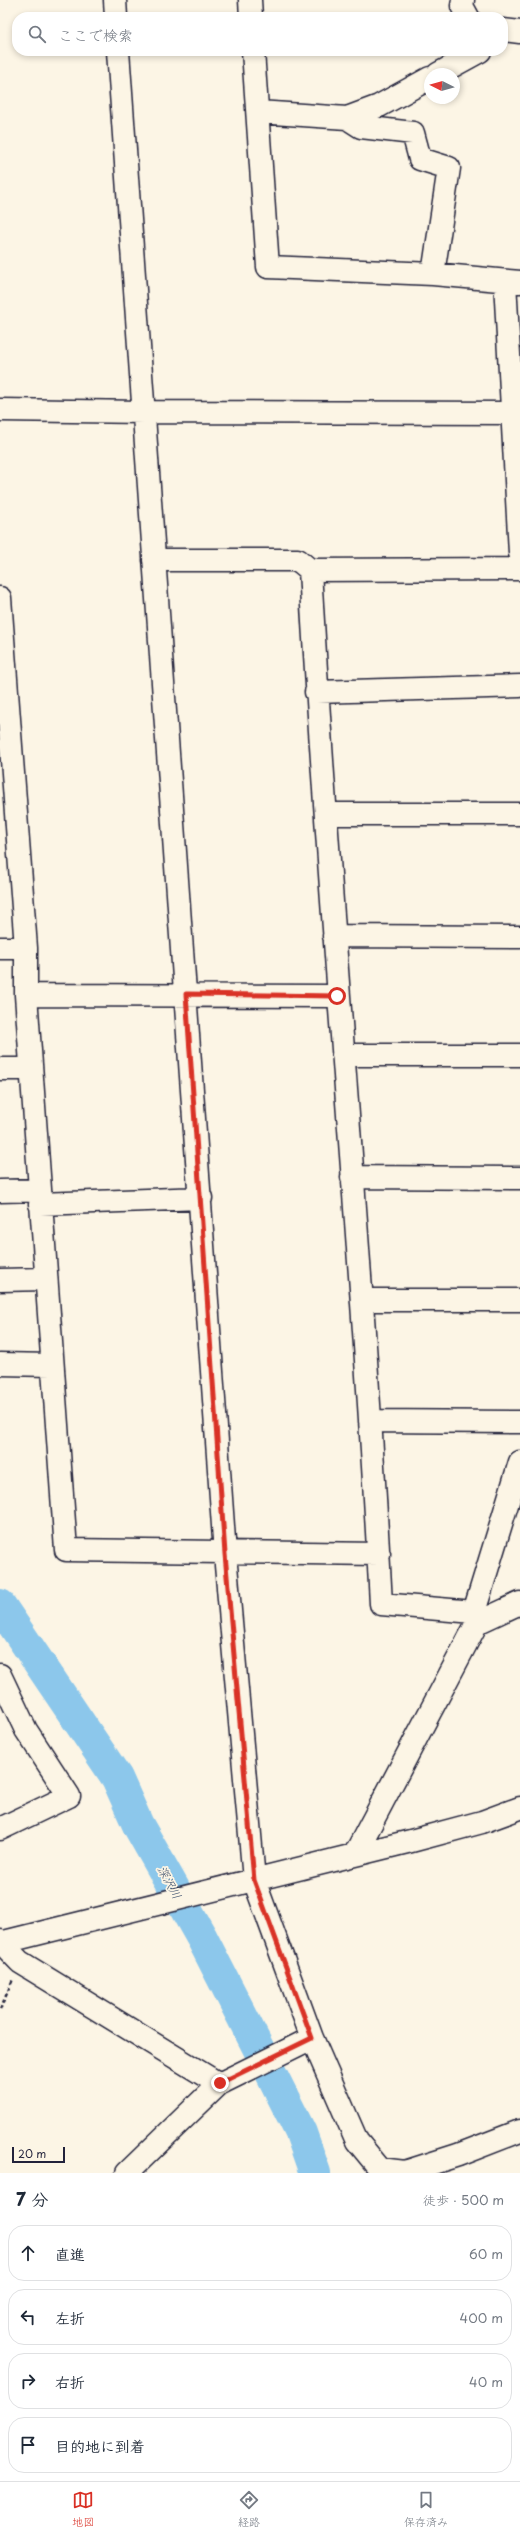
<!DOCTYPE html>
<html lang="ja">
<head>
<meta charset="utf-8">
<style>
  body { margin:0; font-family:"Playpen Sans","Klee One",sans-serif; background:#f6f6f7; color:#1f2937 }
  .compass { position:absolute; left:424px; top:68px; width:36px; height:36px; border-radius:50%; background:#fff; box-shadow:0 2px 6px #0003; rotate:275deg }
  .scale { position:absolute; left:12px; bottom:10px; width:53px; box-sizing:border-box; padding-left:4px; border:2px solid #22223b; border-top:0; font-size:11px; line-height:14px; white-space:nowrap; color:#22223b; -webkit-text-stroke:3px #fcf5e5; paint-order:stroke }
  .stop { position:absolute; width:12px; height:12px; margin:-9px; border:3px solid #d93025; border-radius:50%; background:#fff }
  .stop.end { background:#d93025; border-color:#fff; box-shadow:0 1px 4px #0008 }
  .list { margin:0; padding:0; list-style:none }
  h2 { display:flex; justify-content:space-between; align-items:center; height:52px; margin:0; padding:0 16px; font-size:17px }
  h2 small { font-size:13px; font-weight:400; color:#747a83 }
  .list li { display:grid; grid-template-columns:26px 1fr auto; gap:12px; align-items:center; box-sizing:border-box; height:56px; margin:0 8px 8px; padding:0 8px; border:1px solid #e0e1e3; border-radius:16px }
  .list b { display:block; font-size:15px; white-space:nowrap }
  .list em { font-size:13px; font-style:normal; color:#747a83 }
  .icon { flex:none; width:22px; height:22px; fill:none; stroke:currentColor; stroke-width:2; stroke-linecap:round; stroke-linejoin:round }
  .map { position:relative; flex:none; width:520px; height:2173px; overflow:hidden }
  .search { position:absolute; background:#fff; box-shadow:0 2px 6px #0003; left:12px; right:12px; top:12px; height:44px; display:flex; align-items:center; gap:10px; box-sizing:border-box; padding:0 14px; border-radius:16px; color:#747a83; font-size:15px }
  .sheet { height:308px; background:#fff }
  nav { display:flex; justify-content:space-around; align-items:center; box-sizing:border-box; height:56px; border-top:1px solid #e0e1e3; background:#fff; font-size:11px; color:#747a83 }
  nav a { display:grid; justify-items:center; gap:2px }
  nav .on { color:#d93025 }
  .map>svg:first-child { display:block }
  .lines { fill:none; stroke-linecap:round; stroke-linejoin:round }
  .river { stroke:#8cc7eb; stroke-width:32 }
  .minor-casing { stroke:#22223b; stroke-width:25 }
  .path { stroke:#22223b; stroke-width:2.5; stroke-dasharray:4 3; stroke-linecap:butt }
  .minor { stroke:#fcf5e5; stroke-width:22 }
  .route { stroke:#d93025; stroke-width:5 }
  .labels { text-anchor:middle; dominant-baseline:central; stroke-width:3.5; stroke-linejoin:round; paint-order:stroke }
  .water-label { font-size:12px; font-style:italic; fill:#425470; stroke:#fcf5e5 }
</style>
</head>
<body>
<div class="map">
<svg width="520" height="2173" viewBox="0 0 520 2173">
  <rect width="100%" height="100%" fill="#fcf5e5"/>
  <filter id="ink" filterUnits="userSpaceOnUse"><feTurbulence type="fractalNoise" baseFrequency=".025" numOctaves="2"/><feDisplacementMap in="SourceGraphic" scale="8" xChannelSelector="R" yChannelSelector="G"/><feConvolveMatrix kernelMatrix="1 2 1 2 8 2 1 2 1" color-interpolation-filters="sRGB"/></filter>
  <g filter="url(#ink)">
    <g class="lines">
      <path class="river" d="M0,1605l117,173 21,47 64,113 70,137 29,58 14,40"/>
      <g class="minor-casing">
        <path id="minor" d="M115,0l1,17
          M250,0l1,17
          M463,0l-1,6 6,11
          M503,30l17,2
          M118,51l107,1503 29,326 58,158 45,103 23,28 25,3 53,-17 62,-24
          M253,51l15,216 165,7 87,8
          M438,74l42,-23
          M258,112l89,6 32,-12 51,-28
          M347,118l14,9 52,6 7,26 29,9 -16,106
          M505,282l15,271
          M0,410l144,2 376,1
          M154,560h144l12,10
          M0,598l26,350v47l40,555 313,4
          M316,692l204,-6
          M326,814h194
          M334,936l186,1
          M0,948h26
          M26,995l311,1
          M343,1055h177
          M0,1069h31
          M352,1177l168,1
          M0,1191l39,-1
          M40,1204l161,-6
          M0,1280l46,-1
          M362,1300h158
          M0,1364l52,1
          M370,1421l150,1
          M474,1612l-93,-8c-18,-345 -52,-689 -71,-1034l210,-1
          M477,1623l-3,-11 46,-150
          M0,1675l26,55 43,66 -69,33
          M355,1854l122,-231 43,-20
          M0,1941l20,21 199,122
          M0,1943l411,-102 71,-19 38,-14
          M127,2173l92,-89 93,-46"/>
      </g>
      <path class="path" d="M0,2010l13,-31"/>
      <use href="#minor" class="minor"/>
    </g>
  </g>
  <g class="lines" filter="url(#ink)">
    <path class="route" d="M220,2083l92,-45 -58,-158 -29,-326 -39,-560 151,2"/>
  </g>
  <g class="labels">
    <g class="water-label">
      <text transform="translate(170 1882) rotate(61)">深沢川</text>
    </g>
  </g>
</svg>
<svg class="compass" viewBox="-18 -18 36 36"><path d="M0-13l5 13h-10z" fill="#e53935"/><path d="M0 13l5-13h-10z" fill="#747a83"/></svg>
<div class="scale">20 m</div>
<div class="stop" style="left:337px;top:996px"></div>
<div class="stop end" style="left:220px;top:2083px"></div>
<div class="search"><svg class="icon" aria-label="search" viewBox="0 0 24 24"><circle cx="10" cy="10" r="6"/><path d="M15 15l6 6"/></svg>ここで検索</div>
</div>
<section class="sheet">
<h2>7 分<small>徒歩 · 500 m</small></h2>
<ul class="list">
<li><svg class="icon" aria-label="ahead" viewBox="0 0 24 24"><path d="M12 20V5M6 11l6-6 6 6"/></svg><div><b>直進</b></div><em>60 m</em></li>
<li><svg class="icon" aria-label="left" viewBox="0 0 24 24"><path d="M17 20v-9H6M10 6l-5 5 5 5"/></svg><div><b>左折</b></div><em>400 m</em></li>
<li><svg class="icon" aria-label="right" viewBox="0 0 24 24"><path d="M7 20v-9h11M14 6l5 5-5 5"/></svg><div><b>右折</b></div><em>40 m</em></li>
<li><svg class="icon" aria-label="arrive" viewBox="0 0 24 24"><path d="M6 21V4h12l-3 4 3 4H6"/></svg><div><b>目的地に到着</b></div></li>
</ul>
</section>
<nav>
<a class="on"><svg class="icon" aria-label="map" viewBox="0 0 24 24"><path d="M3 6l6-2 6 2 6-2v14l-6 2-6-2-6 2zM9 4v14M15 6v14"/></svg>地図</a>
<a><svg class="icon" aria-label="directions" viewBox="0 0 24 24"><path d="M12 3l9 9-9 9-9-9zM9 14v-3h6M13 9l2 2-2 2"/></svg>経路</a>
<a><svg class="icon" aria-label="saved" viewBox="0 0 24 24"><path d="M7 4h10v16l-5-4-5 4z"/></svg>保存済み</a>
</nav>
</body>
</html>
